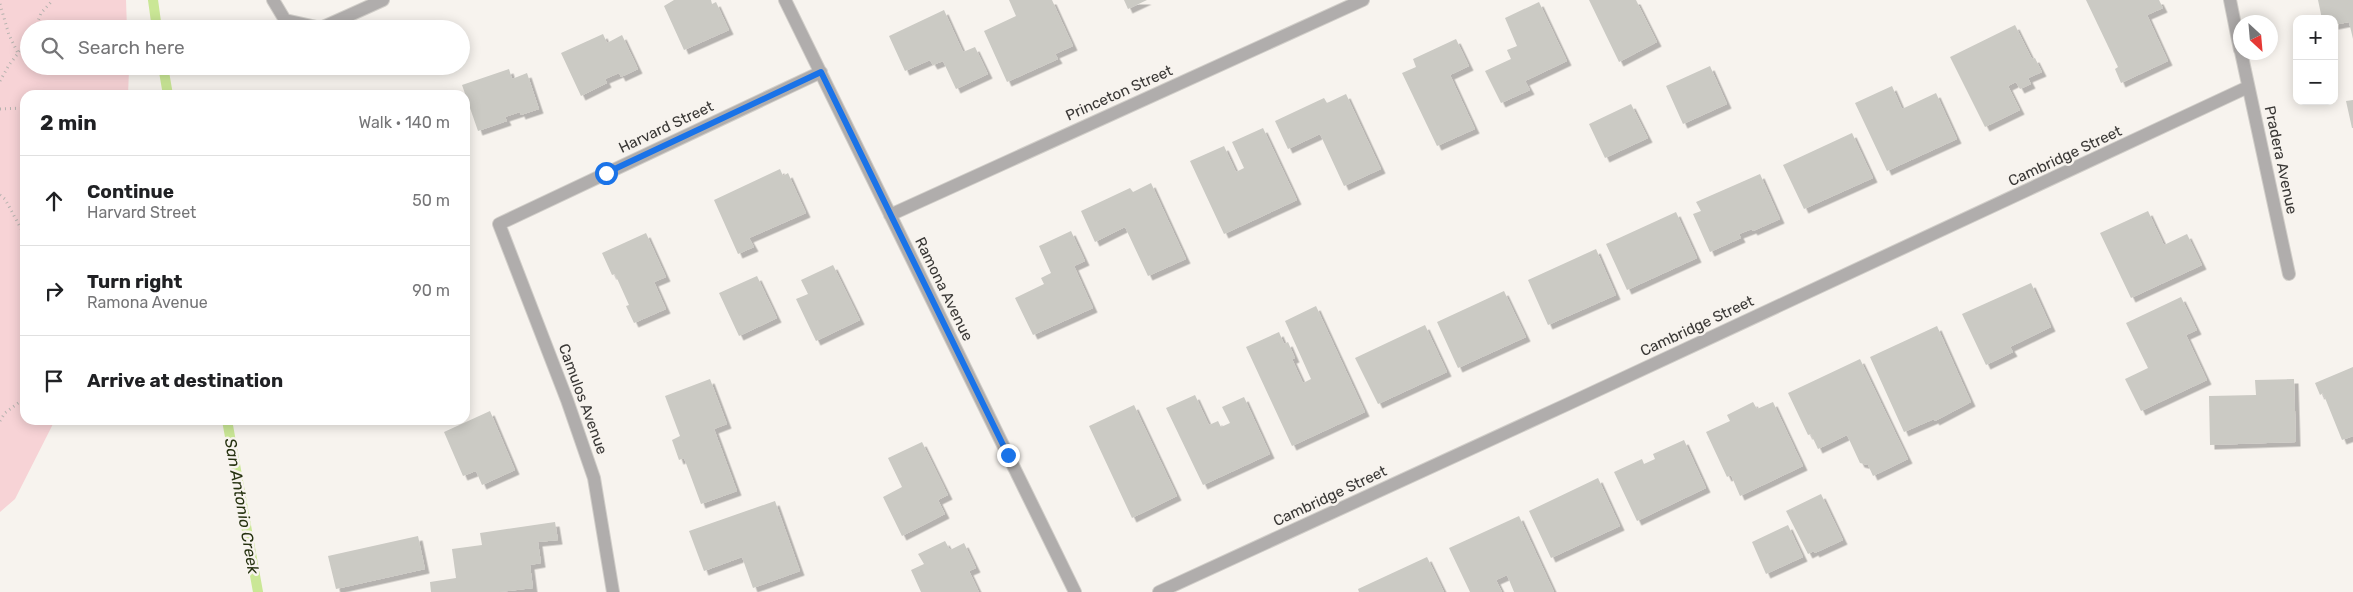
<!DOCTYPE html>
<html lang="en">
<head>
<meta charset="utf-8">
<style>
  body { margin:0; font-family:Rubik,sans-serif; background:#f2f2f2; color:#202124 }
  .controls { position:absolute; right:15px; top:15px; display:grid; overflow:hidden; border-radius:10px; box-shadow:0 2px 12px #0003 }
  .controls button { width:45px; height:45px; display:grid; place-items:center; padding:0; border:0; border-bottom:1px solid #e0e0e0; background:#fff; color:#202124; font:25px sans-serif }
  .compass { position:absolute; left:2233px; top:15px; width:45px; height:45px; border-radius:50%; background:#fff; box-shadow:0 2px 12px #0003; rotate:154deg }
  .stop { position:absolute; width:15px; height:15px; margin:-11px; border:4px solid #1a73e8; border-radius:50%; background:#fff }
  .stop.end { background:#1a73e8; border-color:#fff; box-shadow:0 1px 5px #0008 }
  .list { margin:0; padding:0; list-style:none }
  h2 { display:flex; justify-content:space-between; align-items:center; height:65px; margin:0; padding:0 20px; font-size:21px }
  h2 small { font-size:16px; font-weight:400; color:#757577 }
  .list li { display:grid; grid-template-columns:32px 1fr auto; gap:15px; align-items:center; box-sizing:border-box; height:90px; padding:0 20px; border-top:1px solid #e0e0e0 }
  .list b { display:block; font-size:19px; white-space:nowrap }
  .list p { margin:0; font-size:16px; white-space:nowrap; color:#757577 }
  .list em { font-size:16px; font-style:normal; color:#757577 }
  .icon { flex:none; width:28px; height:28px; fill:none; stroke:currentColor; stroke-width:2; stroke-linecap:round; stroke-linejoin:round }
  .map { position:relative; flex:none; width:2353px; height:592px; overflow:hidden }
  .search { position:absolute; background:#fff; box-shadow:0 2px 12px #0003; left:20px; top:20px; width:450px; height:55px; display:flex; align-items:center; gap:12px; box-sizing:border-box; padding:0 18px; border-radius:28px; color:#757577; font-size:19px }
  .panel { position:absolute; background:#fff; box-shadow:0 2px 12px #0003; left:20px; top:90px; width:450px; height:335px; border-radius:15px }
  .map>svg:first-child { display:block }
  .green { fill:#f7d3d6 }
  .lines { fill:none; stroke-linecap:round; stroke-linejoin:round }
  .stream { stroke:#cae796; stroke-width:10 }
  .building { fill:#cbcac4; filter:url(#shadow) }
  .minor-casing { stroke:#d1cec9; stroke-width:14 }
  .path { stroke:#b6b3af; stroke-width:3; stroke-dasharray:1 4; stroke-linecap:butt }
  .minor { stroke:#b0adac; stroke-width:12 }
  .route { stroke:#1a73e8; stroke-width:6 }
  .labels { text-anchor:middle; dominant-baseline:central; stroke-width:5; stroke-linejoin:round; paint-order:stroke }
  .street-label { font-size:15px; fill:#3a3836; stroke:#f7f3ee }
  .water-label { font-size:16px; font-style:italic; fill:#263210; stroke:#f7f3ee }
</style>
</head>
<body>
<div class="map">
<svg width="2353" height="592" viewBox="0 0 2353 592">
  <defs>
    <filter id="shadow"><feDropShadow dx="4.5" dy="4.5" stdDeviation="0" flood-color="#0004"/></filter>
  </defs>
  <rect width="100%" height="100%" fill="#f7f3ee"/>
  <path class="green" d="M0,0h126l1,29h-98v37h100v4l-1,25h-103v325h30l-40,79 -15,13z"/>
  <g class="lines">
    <path class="stream" d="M153,0l4,29
      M163,66l5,29
      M227,420l31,172"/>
  </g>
  <path class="building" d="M674,0h37l1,4 4,-2 13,28 -45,20 -20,-44z
    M1009,0h43l21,46 -18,8 3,5 -51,23 -23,-51 32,-15z
    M1124,0h23l-19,9z
    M1589,0h47l21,42 -38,20z
    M2086,0h73l4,8 -16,7 21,46 -47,22 -6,-14 3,-2z
    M2318,0h35v39l-4,-17 -15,3v-6h-12z
    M1539,2l28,59 -42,20 5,9 -29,13 -16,-32 26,-12 -4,-9 10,-4 -12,-28z
    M944,10l19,42 12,-5 13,27 -32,15 -13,-28 -10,4 -3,-5 -25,11 -16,-35z
    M2015,25l17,34 3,-1 7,14 -14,6 3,6 -11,5 -4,-7 -8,4 12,24 -35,17 -35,-70z
    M603,34l4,9 15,-8 16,34 -17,8 -2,-4 -14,6 2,4 -26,13 -20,-43z
    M1456,39l13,27 -19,9 25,54 -38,17 -35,-73 14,-6 -3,-8z
    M1710,66l17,38 -44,20 -17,-38z
    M509,69l3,10 15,-6 12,36 -18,6 -1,-3 -15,5 2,4 -29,10 -16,-46z
    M1892,86l10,23 34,-16 21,46 -70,32 -32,-68z
    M1346,94l35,75 -37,17 -24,-52 -32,15 -13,-28 49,-23 3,5z
    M2353,100v28h-1l-6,-27z
    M1631,104l17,34 -43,20 -16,-34z
    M1263,128l34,72 -73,34 -34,-73 34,-15 12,26 8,-4 -12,-26z
    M1852,133l21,45 -69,31 -21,-44z
    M780,169l3,7 5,-3 18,40 -57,25 5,9 -16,7 -24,-54z
    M1760,174l20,45 -27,12 -1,-2 -13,5 2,4 -31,14 -17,-38 8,-3 -5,-9z
    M1151,183l35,76 -38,17 -23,-49 -30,15 -14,-31 49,-23 3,4z
    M2148,211l16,34 23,-11 15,31 -71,33 -31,-65z
    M1676,212l21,46 -70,32 -21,-46z
    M1071,231l14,30 -11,5 19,42 -60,27 -18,-37 29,-14 -3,-6 10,-5 -12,-27z
    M646,233l20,44 -12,5 12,27 -32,14 -8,-17 3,-1 -14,-31 -3,1 -10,-22z
    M1596,249l20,46 -68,30 -20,-45z
    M833,265l27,55 -44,21 -20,-42 12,-5 -7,-14z
    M757,276l20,42 -38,18 -20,-43z
    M2031,283l20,44 -41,20 3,5 -27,13 -24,-51z
    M1504,291l22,46 -68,31 -21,-46z
    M2181,297l16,33 -11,5 21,45 -66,31 -16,-32 23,-11 -22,-45z
    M1316,306l49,106 -73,34 -46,-99 33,-15 5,12 4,-2 7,16 -3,1 11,24 8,-4 -26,-58z
    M1425,325l22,47 -69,32 -23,-46z
    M1937,326l34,76 -36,19 -1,-2 -30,13 -34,-75z
    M1860,359l48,100 -35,17 -5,-11 -8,-2 -13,-28 -29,14 -7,-15 -3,1 -20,-42z
    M2353,367v69l-11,4 -19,-47 -3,2 -5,-12z
    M710,379l17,45 -13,5 23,62 -36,13 -17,-46 -5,2 -7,-20 8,-4 -15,-40z
    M2294,379l2,63 -86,3 -1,-49 47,-1 -1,-15z
    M1195,395l14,30 9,-4 3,6 9,-4 -8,-16 22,-10 26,57 -67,31 -37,-77z
    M1753,402l4,7 16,-7 30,64 -63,30 -9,-21 -4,2 -21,-45 24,-11 -3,-6z
    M1134,405l43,91 -45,22 -43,-92z
    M490,411l25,59 -33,15 -6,-14 -13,5 -19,-44z
    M1684,440l22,48 -69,33 -23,-49 28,-13 2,5 11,-5 -2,-5z
    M922,442l26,53 -10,5 7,14 -43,22 -19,-39 19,-10 -14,-29z
    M1598,478l22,48 -69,32 -22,-47z
    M1821,494l22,46 -28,13 -1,-2 -6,3 -22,-43z
    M775,501l25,70 -47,17 -11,-31 -38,14 -15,-40z
    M1519,516l35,76h-40l-7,-17 -11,5 6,12h-32l-21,-44z
    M555,522l3,18 -20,2 3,21 -11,2 3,23 -34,4h-68l-1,-10 26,-4 -4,-29 30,-4 -2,-12z
    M1788,525l15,32 -37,17 -14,-32z
    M418,536l7,33 -89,20 -8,-33z
    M945,541l5,9 14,-7 12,25 -7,3 10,21h-58l-10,-22 13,-6 -6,-10z
    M1427,557l17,35h-85l-1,-3z"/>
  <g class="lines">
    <g class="minor-casing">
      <path id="minor" d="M273,0l12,20 36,8 62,-28
        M785,0l290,592
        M2230,0l10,50
        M2241,52l48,222
        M890,215l473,-215
        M613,592l-19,-114 -27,-78 -68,-176 322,-152
        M1159,592l409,-188 680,-317"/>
    </g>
    <path class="path" d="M0,4l9,31 9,18
      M35,29l6,-16 12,-13
      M0,81l9,-16 20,-26
      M0,109l25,-1
      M0,195l5,4 20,37
      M0,421l5,-8 20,-15"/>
    <use href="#minor" class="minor"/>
  </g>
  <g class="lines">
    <path class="route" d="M606,173l215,-101 187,383"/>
  </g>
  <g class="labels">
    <g class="street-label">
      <text transform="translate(1119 93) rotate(-24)">Princeton Street</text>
      <text transform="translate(666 127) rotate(-25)">Harvard Street</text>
      <text transform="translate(2065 156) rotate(-25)">Cambridge Street</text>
      <text transform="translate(2281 160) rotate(78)">Pradera Avenue</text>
      <text transform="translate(944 289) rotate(64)">Ramona Avenue</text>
      <text transform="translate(1697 326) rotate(-25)">Cambridge Street</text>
      <text transform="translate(583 399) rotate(70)">Camulos Avenue</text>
      <text transform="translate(1330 496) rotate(-25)">Cambridge Street</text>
    </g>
    <g class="water-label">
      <text transform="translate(242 506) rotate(80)">San Antonio Creek</text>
    </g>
  </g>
</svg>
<div class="controls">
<button>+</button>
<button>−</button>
</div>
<svg class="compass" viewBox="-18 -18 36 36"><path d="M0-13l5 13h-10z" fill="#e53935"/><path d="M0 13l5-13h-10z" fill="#757577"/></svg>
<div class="stop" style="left:606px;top:173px"></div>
<div class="stop end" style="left:1008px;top:455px"></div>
<div class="search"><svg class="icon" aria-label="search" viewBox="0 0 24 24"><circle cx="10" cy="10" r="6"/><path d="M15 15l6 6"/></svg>Search here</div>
<section class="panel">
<h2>2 min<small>Walk · 140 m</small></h2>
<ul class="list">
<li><svg class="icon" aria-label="ahead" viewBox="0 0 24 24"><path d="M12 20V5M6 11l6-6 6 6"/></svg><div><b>Continue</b><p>Harvard Street</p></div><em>50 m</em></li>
<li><svg class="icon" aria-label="right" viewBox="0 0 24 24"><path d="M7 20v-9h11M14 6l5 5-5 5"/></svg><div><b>Turn right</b><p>Ramona Avenue</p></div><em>90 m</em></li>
<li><svg class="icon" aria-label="arrive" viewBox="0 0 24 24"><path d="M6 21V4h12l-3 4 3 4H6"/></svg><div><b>Arrive at destination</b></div></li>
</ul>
</section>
</div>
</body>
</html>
